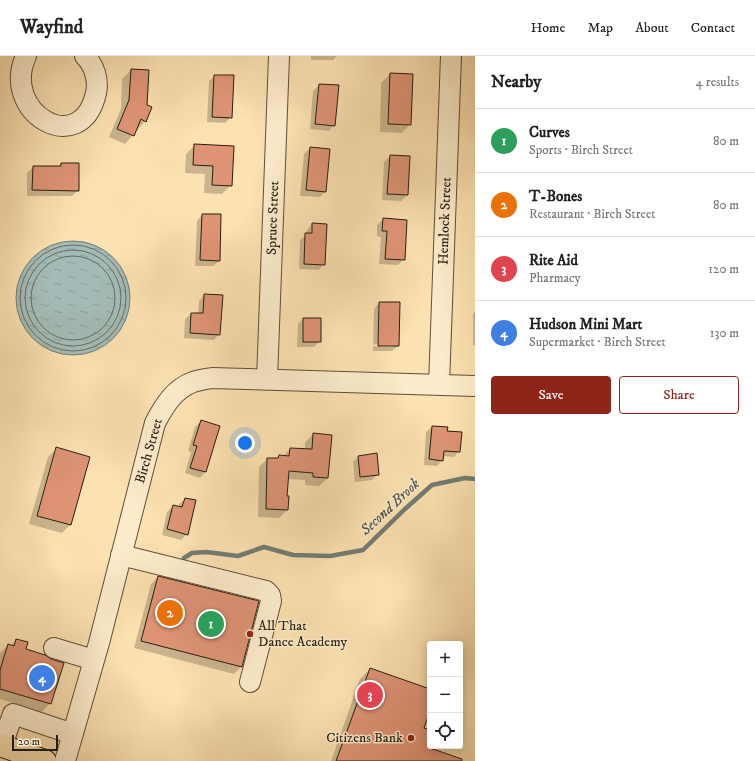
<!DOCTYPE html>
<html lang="en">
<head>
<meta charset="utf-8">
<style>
  body { margin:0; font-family:"IM FELL DW Pica",serif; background:#f6f6f6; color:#222 }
  .controls { position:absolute; right:12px; bottom:12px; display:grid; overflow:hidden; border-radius:4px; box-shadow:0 2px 10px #0003 }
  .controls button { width:36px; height:36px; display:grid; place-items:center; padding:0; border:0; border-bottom:1px solid #e0e0e0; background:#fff; color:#222; font:20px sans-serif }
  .scale { position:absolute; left:12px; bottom:10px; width:46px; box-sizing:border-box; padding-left:4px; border:2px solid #271e13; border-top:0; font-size:11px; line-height:14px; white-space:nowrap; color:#271e13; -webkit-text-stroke:3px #fdeccc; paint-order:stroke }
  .you { position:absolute; left:245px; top:387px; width:14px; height:14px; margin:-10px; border:3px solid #fff; border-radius:50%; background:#1a73e8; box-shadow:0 0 0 6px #1a73e833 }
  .badge { display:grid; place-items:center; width:26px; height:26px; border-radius:50%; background:#8f2418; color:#fff; font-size:13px; font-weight:700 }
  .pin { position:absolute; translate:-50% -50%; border:2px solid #fff; box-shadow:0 1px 4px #0006 }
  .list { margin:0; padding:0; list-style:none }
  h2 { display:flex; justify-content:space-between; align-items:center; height:52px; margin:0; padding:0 16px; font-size:17px }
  h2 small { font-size:13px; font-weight:400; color:#767676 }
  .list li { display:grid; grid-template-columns:26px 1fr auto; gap:12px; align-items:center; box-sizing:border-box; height:64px; padding:0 16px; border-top:1px solid #e0e0e0 }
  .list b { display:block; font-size:15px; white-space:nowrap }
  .list p { margin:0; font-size:13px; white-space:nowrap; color:#767676 }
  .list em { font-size:13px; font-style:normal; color:#767676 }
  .actions { display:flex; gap:8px; padding:12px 16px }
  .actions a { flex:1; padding:9px 0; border:1px solid #8f2418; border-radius:4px; text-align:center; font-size:14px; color:#8f2418 }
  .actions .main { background:#8f2418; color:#fff }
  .icon { flex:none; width:22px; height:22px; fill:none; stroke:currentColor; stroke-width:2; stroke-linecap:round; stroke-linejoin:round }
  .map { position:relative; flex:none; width:475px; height:705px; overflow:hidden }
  header { display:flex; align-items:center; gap:24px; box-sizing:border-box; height:56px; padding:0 20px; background:#fff; border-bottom:1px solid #e0e0e0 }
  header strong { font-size:19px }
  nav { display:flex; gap:22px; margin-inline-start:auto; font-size:14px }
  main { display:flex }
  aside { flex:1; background:#fff }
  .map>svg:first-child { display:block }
  .water { fill:url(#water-ripples); stroke:#717c75 }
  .shadow { fill:#0003; fill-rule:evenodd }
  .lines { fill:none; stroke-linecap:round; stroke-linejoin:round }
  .shore { stroke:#656c64; stroke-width:1 }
  .stream { stroke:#717c75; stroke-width:4.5 }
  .building { fill:#df9476; stroke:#271e13 }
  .minor-casing { stroke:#5c4f3a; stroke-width:22 }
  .major-casing { stroke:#271e13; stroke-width:24 }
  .minor { stroke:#fdeccc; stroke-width:20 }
  .major { stroke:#fce1b1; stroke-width:22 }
  .poi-dot { fill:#8f2418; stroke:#fdeccc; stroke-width:1.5 }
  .labels { text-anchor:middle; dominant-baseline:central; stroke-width:3; stroke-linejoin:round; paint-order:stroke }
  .street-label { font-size:14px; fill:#271e13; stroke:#fdeccc }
  .poi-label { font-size:14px; fill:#271e13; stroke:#fdeccc; text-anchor:start }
  .water-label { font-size:15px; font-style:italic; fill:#52554c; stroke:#fdeccc }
</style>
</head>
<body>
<header>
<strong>Wayfind</strong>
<nav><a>Home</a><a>Map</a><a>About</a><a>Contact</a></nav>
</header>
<main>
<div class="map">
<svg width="475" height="705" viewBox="0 0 475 705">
  <defs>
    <pattern id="water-ripples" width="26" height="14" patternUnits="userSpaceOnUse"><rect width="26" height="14" fill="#a3bbb6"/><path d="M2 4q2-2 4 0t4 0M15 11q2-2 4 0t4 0" fill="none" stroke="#8ca09c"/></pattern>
  </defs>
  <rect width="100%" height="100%" fill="#fce1b1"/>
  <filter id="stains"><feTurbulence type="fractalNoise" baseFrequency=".005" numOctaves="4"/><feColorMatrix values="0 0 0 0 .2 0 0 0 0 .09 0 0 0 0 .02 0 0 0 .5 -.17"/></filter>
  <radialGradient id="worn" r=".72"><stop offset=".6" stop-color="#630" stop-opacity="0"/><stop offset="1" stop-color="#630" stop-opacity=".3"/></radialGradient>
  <path class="water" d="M16 242a57 57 0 1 1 114 0a57 57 0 1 1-114 0Z"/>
  <path class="shadow" d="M311,0h26l-4,4h-22z
    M131,14l14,51 -20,23 -16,-7 12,-28 1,-30z
    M390,18l20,50 -8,9 -22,-1 1,-49z
    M215,20l16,41 -6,6 -18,-1 2,-41z
    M319,29l19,1 -4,39 -5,6 -19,-2 3,-38z
    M195,89l36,40 -9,9 -18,-1 1,-19 -20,-1 1,-19z
    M310,92l15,44 -5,5 -20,-1 4,-42z
    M390,100l19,1 -2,38 -6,6 -19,-1 2,-38z
    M61,108l17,26 -6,6h-45v-23l6,-6h25z
    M202,159l17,46 -6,5h-18l2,-45z
    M383,163l21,40 -6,6 -19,-1 2,-27 -4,-1v-11z
    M312,168l12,40 -5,6 -20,-1 1,-29 7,-6v-4z
    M205,239l14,39 -5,6 -30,-2 1,-19 6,-5h7l1,-13z
    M379,247l19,43 -6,5h-19l1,-42zM373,288l20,1v2l-20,-1z
    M475,256v33h-2v-31z
    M303,263l17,22 -6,6h-17l1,-23z
    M201,365l4,51 -5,6 -15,-5 6,-21 -3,-1 7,-24z
    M432,371l14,5 13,19 -5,6 -11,-1 -1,4 -5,6 -13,-1 2,-33z
    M313,378l15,44 -9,8 -14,-1v-5l-18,-1 -2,18 2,13 -8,8 -21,-1 1,-50 8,-8h9l3,-3 3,1 8,-8 15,1v-7z
    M57,393l13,76 -8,8 -33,-9 19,-67z
    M358,401l20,17 -6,6 -17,2 -2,-20z
    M185,443l2,35 -6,6 -19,-5 5,-23 6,-6 6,2v-4z
    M158,521l100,25 -17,65 -7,7 -100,-26 17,-64z
    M16,584l9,10 25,53 -8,9 -42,-13v-46l8,-8 2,1z
    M370,613l60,21v18l-7,20 7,3 1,15 -1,3 20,12h-119l29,-82z"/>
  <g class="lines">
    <path class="shore" d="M20 242a53 53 0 1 1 106 0a53 53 0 1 1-106 0Z
      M25 242a48 48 0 1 1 96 0a48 48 0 1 1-96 0Z
      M31 242a42 42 0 1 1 84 0a42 42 0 1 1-84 0Z"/>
    <path class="stream" d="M184,502l8,-5 14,-1 32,4 26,-9 29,8 37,1 33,-6 42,-41 27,-24 33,-7 10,1"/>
  </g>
  <path class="building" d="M131,13l18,1 -2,35 5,2 -6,15 -5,-3 -7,17 -17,-7 12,-29z
    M390,17l23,1 -2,51 -23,-1z
    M214,19h20l-2,43 -20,-1z
    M319,28l20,1 -4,41 -20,-2z
    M194,88l40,2 -2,40 -20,-1 1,-19 -20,-1z
    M310,91l20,2 -4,43 -20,-2z
    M390,99l20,1 -2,39 -21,-1z
    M61,107h18v28l-47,-1 1,-24h28z
    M202,158h19l-1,47 -20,-1z
    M383,162l24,2 -2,40 -20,-1 2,-28h-5z
    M312,167l15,1 -2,41 -21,-1 1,-31h7z
    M204,238l19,1 -3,40 -30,-2 1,-20h12z
    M379,246h21l-1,44h-21z
    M303,262h18v24h-18z
    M201,364l19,6 -14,46 -16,-4 7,-22 -4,-1z
    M432,370l16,1 -1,4 15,1 -2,20 -16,-1 -1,10 -14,-2z
    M313,377l19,2 -4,43 -15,-1v-4l-24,-2 -2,25h2l-1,14 -22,-1 1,-51h11l1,-3 10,1 1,-8 22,1z
    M56,391l34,10 -19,68 -34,-9z
    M377,397l2,22 -19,2 -2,-21z
    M185,442l11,2 -8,35 -21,-6 6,-24 9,2z
    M158,520l101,25 -17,66 -101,-26z
    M16,583l12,3 -2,7 19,6 6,4 13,4 -13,41 -51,-15v-19l8,-26 6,2z
    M370,612l60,21v22l-6,17 6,2v18l32,11v2h-126z"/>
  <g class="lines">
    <g class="minor-casing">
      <path id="minor" d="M26,0c-26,57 55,104 70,37 3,-13 -2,-28 -11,-37
        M267,324l12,-324
        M439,329l12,-329
        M121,499l145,36 4,4 1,6 -21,81
        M54,592l40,12
        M2,689l11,-31 60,20
        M65,705l34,-118 56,-220c9,-17 19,-34 38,-41 6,-2 13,-3 19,-4l263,8"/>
    </g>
    <g class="major-casing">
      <path id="major" d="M0,689l45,16"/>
    </g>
    <use href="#minor" class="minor"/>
    <use href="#major" class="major"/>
  </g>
  <g class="poi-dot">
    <circle cx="250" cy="578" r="4"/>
    <circle cx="411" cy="682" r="4"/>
  </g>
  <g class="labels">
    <g class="street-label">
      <text transform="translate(273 162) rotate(-88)">Spruce Street</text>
      <text transform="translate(445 165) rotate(-88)">Hemlock Street</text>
      <text transform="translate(149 395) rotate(-74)">Birch Street</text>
    </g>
    <g class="poi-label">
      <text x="258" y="570">All That<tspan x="258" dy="16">Dance Academy</tspan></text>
      <text x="403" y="682" text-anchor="end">Citizens Bank</text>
    </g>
    <g class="water-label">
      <text transform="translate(390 451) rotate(-43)">Second Brook</text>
    </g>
  </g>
  <rect width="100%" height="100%" filter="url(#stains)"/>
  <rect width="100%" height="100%" fill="url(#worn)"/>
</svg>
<div class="controls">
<button>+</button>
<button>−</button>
<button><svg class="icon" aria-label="locate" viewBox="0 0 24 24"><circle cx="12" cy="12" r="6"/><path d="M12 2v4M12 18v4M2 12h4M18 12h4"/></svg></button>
</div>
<div class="scale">20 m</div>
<div class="you"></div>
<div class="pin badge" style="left:211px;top:568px;background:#2e9e5b">1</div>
<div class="pin badge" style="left:170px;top:557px;background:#e8710a">2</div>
<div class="pin badge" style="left:370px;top:639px;background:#e0444e">3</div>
<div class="pin badge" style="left:42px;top:622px;background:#3f7fe0">4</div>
</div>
<aside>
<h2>Nearby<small>4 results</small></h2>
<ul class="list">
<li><span class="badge" style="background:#2e9e5b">1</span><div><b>Curves</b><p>Sports · Birch Street</p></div><em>80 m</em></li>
<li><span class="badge" style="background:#e8710a">2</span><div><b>T-Bones</b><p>Restaurant · Birch Street</p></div><em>80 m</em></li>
<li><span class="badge" style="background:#e0444e">3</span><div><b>Rite Aid</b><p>Pharmacy</p></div><em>120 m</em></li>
<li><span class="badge" style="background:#3f7fe0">4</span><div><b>Hudson Mini Mart</b><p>Supermarket · Birch Street</p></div><em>130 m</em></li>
</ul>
<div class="actions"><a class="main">Save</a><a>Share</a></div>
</aside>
</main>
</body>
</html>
